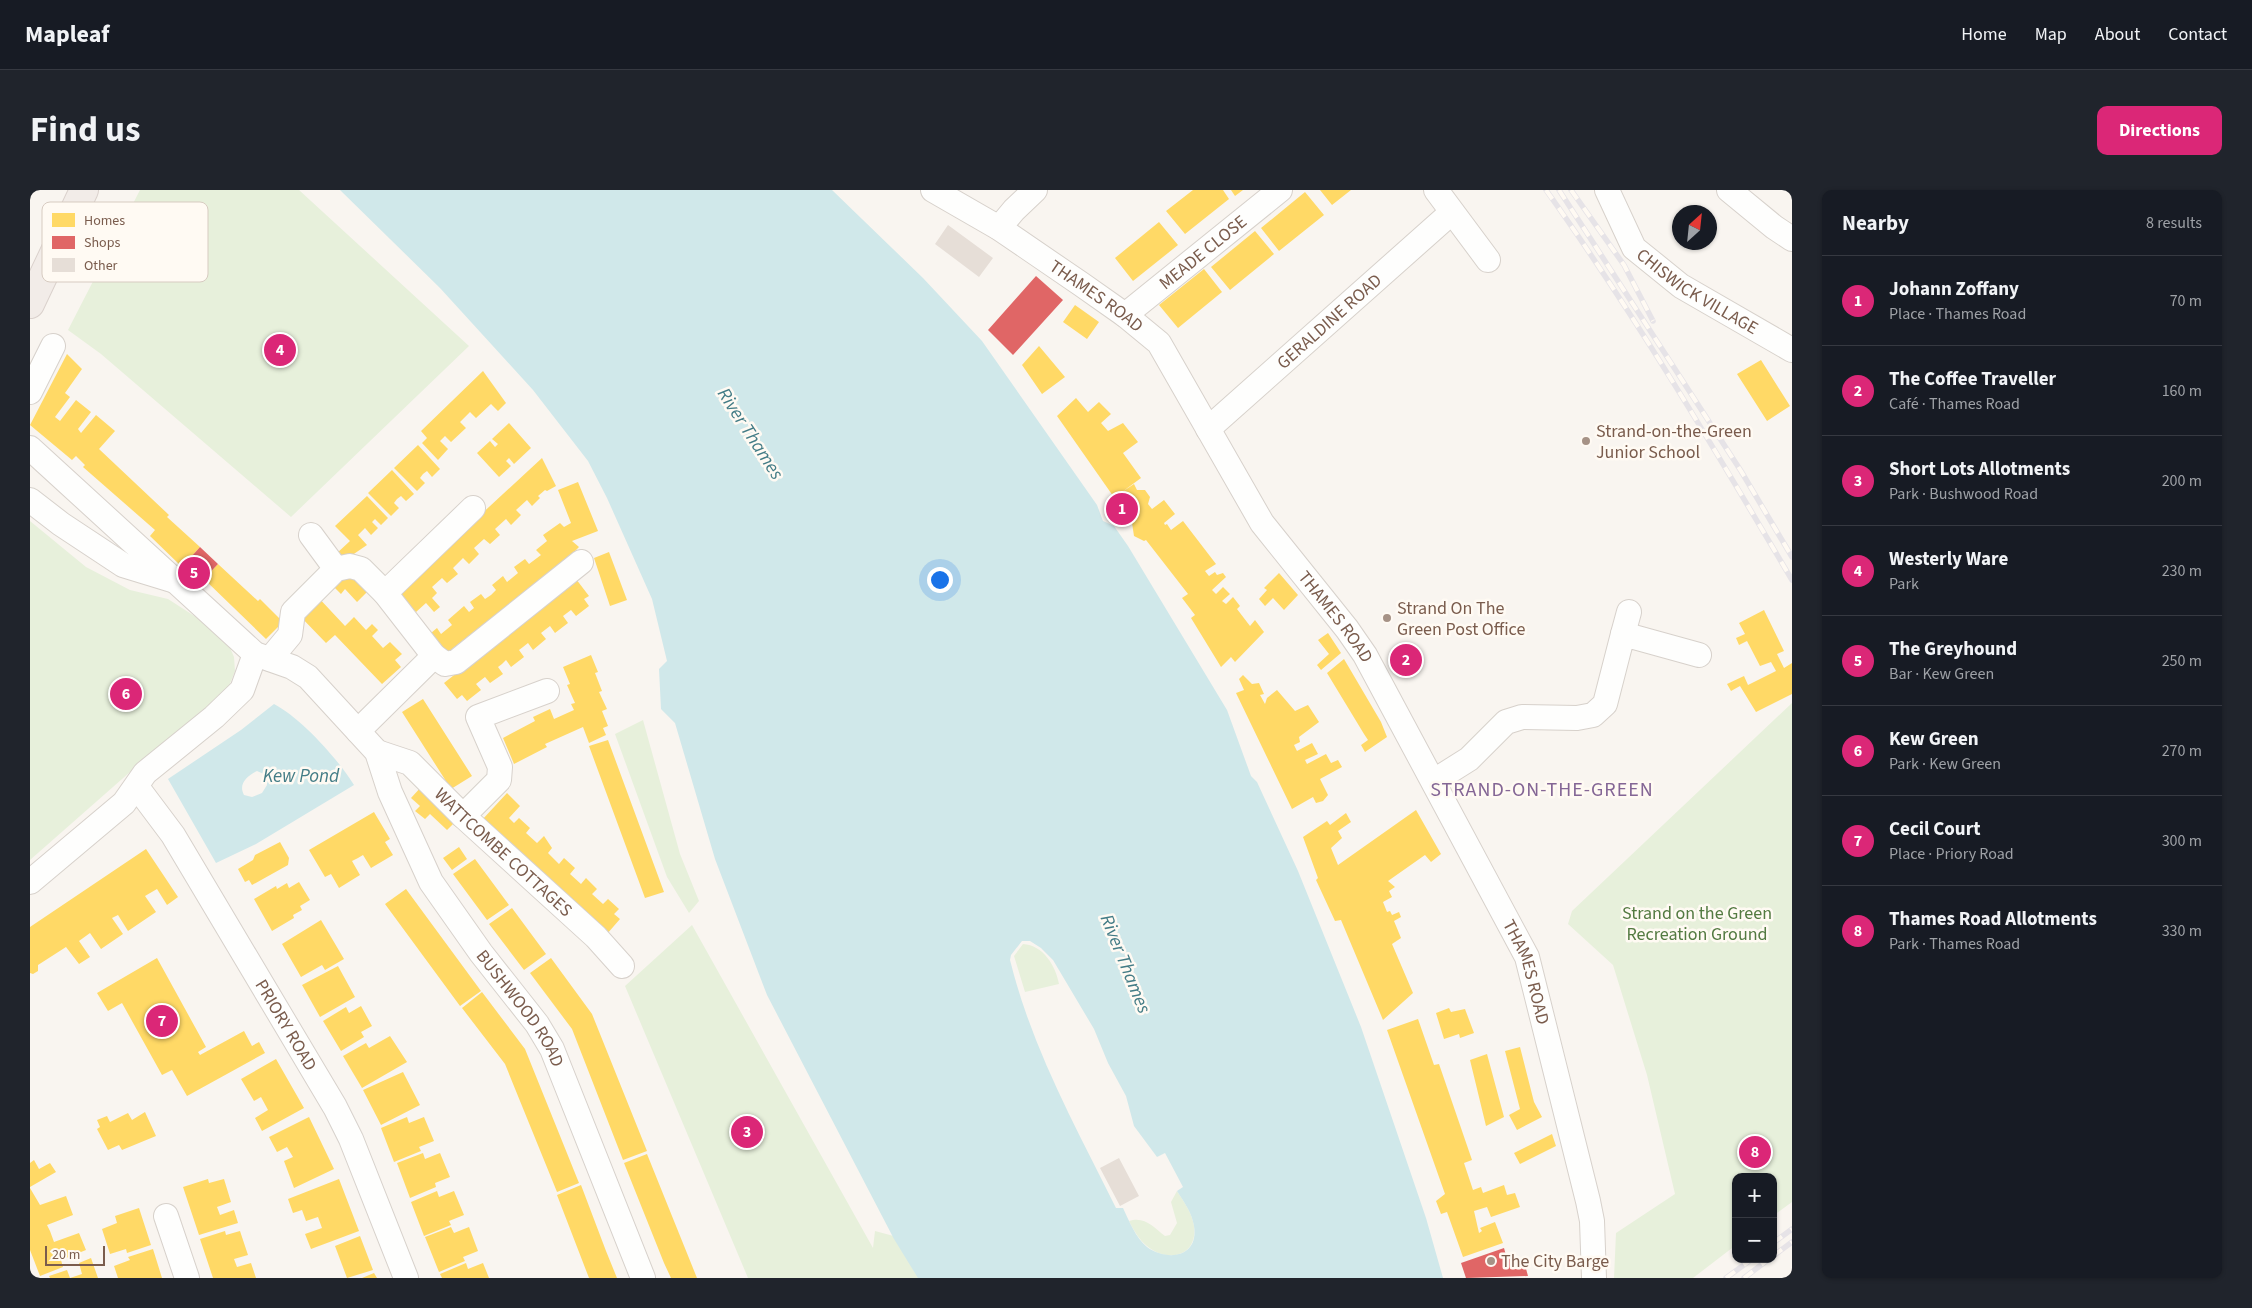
<!DOCTYPE html>
<html lang="en">
<head>
<meta charset="utf-8">
<style>
  body { margin:0; font-family:"Source Sans 3",sans-serif; background:#20242c; color:#f1f3f6 }
  .controls { position:absolute; right:15px; bottom:15px; display:grid; overflow:hidden; border-radius:10px; box-shadow:0 1px 4px #0004 }
  .controls button { width:45px; height:45px; display:grid; place-items:center; padding:0; border:0; border-bottom:1px solid #363941; background:#171b24; color:#f1f3f6; font:25px sans-serif }
  .compass { position:absolute; left:1642px; top:15px; width:45px; height:45px; border-radius:50%; background:#171b24; box-shadow:0 1px 4px #0004; rotate:27deg }
  .scale { position:absolute; left:15px; bottom:12px; width:60px; box-sizing:border-box; padding-left:5px; border:2px solid #7a5c4d; border-top:0; font-size:14px; line-height:18px; white-space:nowrap; color:#7a5c4d; -webkit-text-stroke:4px #fffaf3; paint-order:stroke }
  .you { position:absolute; left:909px; top:389px; width:18px; height:18px; margin:-12px; border:4px solid #fff; border-radius:50%; background:#1a73e8; box-shadow:0 0 0 8px #1a73e833 }
  .badge { display:grid; place-items:center; width:32px; height:32px; border-radius:50%; background:#db2777; color:#fff; font-size:16px; font-weight:700 }
  .pin { position:absolute; translate:-50% -50%; border:2px solid #fff; box-shadow:0 1px 5px #0006 }
  .list { margin:0; padding:0; list-style:none }
  h2 { display:flex; justify-content:space-between; align-items:center; height:65px; margin:0; padding:0 20px; font-size:21px }
  h2 small { font-size:16px; font-weight:400; color:#9ea1a6 }
  .list li { display:grid; grid-template-columns:32px 1fr auto; gap:15px; align-items:center; box-sizing:border-box; height:90px; padding:0 20px; border-top:1px solid #363941 }
  .list b { display:block; font-size:19px; white-space:nowrap }
  .list p { margin:0; font-size:16px; white-space:nowrap; color:#9ea1a6 }
  .list em { font-size:16px; font-style:normal; color:#9ea1a6 }
  .map { position:relative; flex:none; width:1762px; height:1088px; overflow:hidden; border-radius:10px }
  header { display:flex; align-items:center; gap:30px; box-sizing:border-box; height:70px; padding:0 25px; background:#171b24; border-bottom:1px solid #363941 }
  header strong { font-size:24px }
  nav { display:flex; gap:28px; margin-inline-start:auto; font-size:18px }
  .intro { display:flex; align-items:center; justify-content:space-between; box-sizing:border-box; height:120px; padding:0 30px }
  h1 { margin:0; font-size:35px }
  .button { padding:12px 22px; border-radius:10px; background:#db2777; color:#fff; font-size:18px; font-weight:700 }
  main { display:flex; gap:30px; padding:0 30px }
  aside { flex:1; background:#171b24; border-radius:10px; box-shadow:0 1px 4px #0004 }
  .map>svg:first-child { display:block }
  .green { fill:#e7f0db }
  .water { fill:#d0e8ea; fill-rule:evenodd }
  .homes { fill:#ffd966 }
  .shops { fill:#e06666 }
  .building { fill:#e6ded7 }
  .lines { fill:none; stroke-linecap:round; stroke-linejoin:round }
  .minor-casing { stroke:#d7d1cb; stroke-width:26 }
  .trunk-casing { stroke:#dad1cc; stroke-width:30 }
  .minor { stroke:#fefefd; stroke-width:24 }
  .trunk { stroke:#f2ece8; stroke-width:28 }
  .rail-casing { stroke:#e6e3e7; stroke-width:5.5 }
  .rail { stroke:#fffaf3; stroke-width:4; stroke-dasharray:11; stroke-linecap:butt }
  .poi-dot { fill:#a69286; stroke:#fffaf3; stroke-width:2 }
  .labels { text-anchor:middle; dominant-baseline:central; stroke-width:5; stroke-linejoin:round; paint-order:stroke }
  .street-label { font-size:18px; fill:#7a5c4d; stroke:#fffaf3 }
  .poi-label { font-size:18px; fill:#7a5c4d; stroke:#fffaf3; text-anchor:start }
  .park-label { font-size:18px; fill:#537a41; stroke:#fffaf3 }
  .water-label { font-size:19px; font-style:italic; fill:#437c86; stroke:#fffaf3 }
  .quarter-label { font-size:20px; letter-spacing:1px; fill:#846695; stroke:#fffaf3 }
  .key { fill:#fffaf3; stroke:#d7cbc1; stroke-width:1 }
  .key-label { font-size:14px; fill:#7a5c4d }
</style>
</head>
<body>
<header>
<strong>Mapleaf</strong>
<nav><a>Home</a><a>Map</a><a>About</a><a>Contact</a></nav>
</header>
<div class="intro"><h1>Find us</h1><a class="button">Directions</a></div>
<main>
<div class="map">
<svg width="1762" height="1088" viewBox="0 0 1762 1088">
  <rect width="100%" height="100%" fill="#f9f5f0"/>
  <path class="green" d="M110,0h159l170,156 -178,171 -190,-163 -33,-24z
    M0,331l56,46 44,23 38,9 45,29 15,15 6,14 1,14 -6,15 -12,16 -87,70 -100,88z
    M1762,513v499l-19,14v-39h-37v68l-43,33h-79l2,-45 59,-39 -28,-119 -34,-110 -45,-41 4,-13z
    M613,530l37,134 19,47 -10,12 -22,-36 -52,-143z
    M662,735l181,323 2,-17 26,7 30,40h-183l-123,-292z
    M993,754c20,1 33,22 36,40l-34,8 -11,-36z
    M1147,1001c7,11 15,22 17,35 4,31 -27,37 -47,20 -8,-6 -14,-17 -18,-25 16,-5 24,6 36,15l5,-1 7,-12 -6,-21z"/>
  <path class="water" d="M310,0h492l91,88 59,63 115,164 6,16 11,5 14,20 99,164 24,66 6,6 41,89 63,156 65,191 17,60h-525l-24,-39 -127,-244 -52,-136 -40,-136 -14,-14 -2,-40 8,-8 -15,-62 -45,-101 -19,-37 -55,-71 -93,-102zM992,751h8l11,7 12,12 41,69 14,34 18,33 8,30 23,31 8,-4 18,34 -6,4c7,11 15,22 17,35 5,31 -26,36 -47,21 -11,-9 -18,-26 -24,-39h-7c-40,-81 -84,-159 -106,-248l1,-5z
    M244,514c27,14 64,55 80,81l-98,59 -40,19 -48,-84 73,-49zM227,581l9,4 1,10 -5,8 -10,4 -8,-2c-6,-11 3,-19 13,-24z"/>
  <path class="homes" d="M1163,0h30l6,9 -44,35 -19,-23z
    M1201,0h12l-8,6z
    M1290,0h31l-19,15z
    M1275,2l19,23 -45,36 -18,-23z
    M1129,32l19,23 -45,36 -18,-23z
    M1225,41l19,23 -44,36 -19,-23z
    M1174,79l18,23 -44,36 -19,-23z
    M1045,115l24,17 -12,17 -24,-17z
    M1009,156l26,31 -23,17 -20,-29z
    M37,164l15,15 -17,24 5,4 -15,20 5,4 16,-21 15,12 -13,17 3,4 15,-18 19,16 -16,18 70,66 -2,2 33,30 -18,20 -32,-31 5,-6 -72,-63 2,-2 -9,-9 -4,4 -42,-35z
    M1731,170l29,46 -23,15 -30,-47z
    M453,181l23,32 -8,8 -7,-7 -15,14 -6,-6 -10,10 6,6 -15,14 -6,-6 -5,5 8,8 -10,11 -16,-17 5,-5 -6,-7z
    M1046,208l12,14 11,-10 12,12 -10,9 7,8 15,-8 15,19 -15,11 18,25 -19,14 12,-8 3,6h8l5,7 -2,7 4,5 12,-9 11,14 -11,9 1,2 2,-1 4,6 12,-9 33,43 -11,7 4,5 6,-4 2,3 6,-2 3,4 -14,13 4,4 7,-7 7,7 -8,7 4,3 7,-7 7,9 -3,3 13,17 5,-6 9,12 -29,30 -4,-5 -10,10 -30,-49 4,-3 -13,-17 6,-4 -42,-54 -2,1 -10,-5 -2,-13 -75,-107z
    M479,233l22,25 -17,16 -5,-6 -3,3 5,5 -12,11 -22,-24 13,-12 5,6 3,-3 -6,-5z
    M388,255l22,24 -8,8 -5,-6 -4,3 -3,4 5,5 -8,8 -23,-23z
    M512,268l14,28 -9,5 -2,-1 -7,6 2,2 -8,8 -5,-6 -11,10 5,5 -10,10 -5,-6 -11,10 5,6 -10,9 -6,-5 -10,9 5,6 -10,10 -6,-6 -10,10 5,6 -11,9 -5,-5 -10,9 5,6 -5,5 8,9 -6,5 -8,-9 -10,9 -19,-20z
    M362,280l22,24 -8,7 -5,-5 -4,3 -3,4 5,5 -8,8 -23,-23z
    M548,292l20,49 -26,10 7,6 -10,10 -122,96 -16,-20 6,-5 4,6 11,-9 -4,-5 16,-14 5,6 5,-4 -4,-6 11,-8 4,5 6,-4 5,-5 -4,-5 11,-9 4,6 11,-9 -4,-6 11,-8 4,5 12,-9 -5,-5 11,-9 -4,-6 17,-12 4,4 7,-4 -13,-33z
    M337,306l21,22 -7,7 -6,-6 -3,3 6,6 -7,7 -6,-7 -7,7 9,10 -25,17 -6,-8 14,-13 -15,-15z
    M579,362l18,48 -17,6 -16,-48z
    M188,374l40,37 2,-2 23,23 -17,17 -62,-60z
    M319,383l19,18 -11,11 -12,-13 -4,5 -10,-10z
    M1249,383l19,22 -14,15 -11,-12 -8,8 -6,-7 8,-9 -3,-2z
    M546,389l13,17 -5,3 5,7 -13,10 -5,-6 -8,6 5,7 -13,10 -5,-7 -9,7 5,6 -13,11 -5,-7 -5,4 -4,3 5,7 -13,10 -5,-7 -4,4 -4,3 5,7 -13,9 -5,-6 -9,7 5,6 -14,11 -5,-6 -5,4 -13,-16z
    M286,405l29,31 9,-9 12,13 6,-6 6,6 -6,6 11,12 7,-6 12,12 -7,6 6,7 -19,17 -47,-49 -9,8 -29,-30z
    M1734,420l20,41 -7,3 7,14 8,-5v31l-36,18 -16,-26 -9,5 -4,-7 17,-8 4,9 28,-14 -5,-9 -11,4 -13,-25 -8,4 -3,-7 9,-4 -6,-11z
    M1298,443l13,20 -20,17 -4,-5 12,-11 -11,-14z
    M561,465l7,17 -3,1 7,18 -3,1 8,17 -5,2 6,15 -5,2 3,7 -17,8 -6,-16 -38,17 2,3 -33,17 -11,-26 32,-17 -2,-4 17,-8 4,10 20,-9 -3,-6 4,-1 -8,-18 3,-1 -7,-17z
    M1314,469l37,63 6,15 -22,15 -4,-7 7,-5 -4,-6 -37,-61z
    M1213,485l9,9 7,-1 5,11 -4,1 5,9 2,-6 10,-8 18,21 13,-6 11,17 -20,15 1,5 -6,3 3,6 15,-8 6,11 -13,6 2,4 19,-10 5,9 7,-3 4,7 -22,12 8,16 -5,6 -7,2 -3,-6 -21,12 -56,-116 8,-3 -5,-11z
    M393,509l49,77 -21,13 -49,-77z
    M578,550l56,152 -19,6 -56,-152z
    M392,596l35,34 -10,10 -17,-16 -5,5 -10,-8 5,-5 -9,-8z
    M477,603l13,13 -11,12 5,5 5,-5 11,10 -4,5 11,10 7,-7 8,12 -4,5 11,11 5,-6 11,10 -5,6 11,10 5,-6 11,11 -5,5 11,10 5,-5 11,10 -5,5 6,5 -13,15 -125,-114z
    M1386,620l25,44 -10,8 -6,-7 -37,26 7,6 -6,4 3,6 -9,5 4,10 3,-1 2,4 7,-3 2,5 -7,4 7,17 -9,6 21,49 -30,27 -42,-100 -6,1 -19,-41 2,-2 -15,-41 24,-16 3,4 16,-12 5,9 -13,9 4,7 -11,10 7,17z
    M344,622l16,27 -5,3 8,13 -22,13 -8,-13 -5,3 -6,3 8,14 -21,13 -8,-14 -6,3 -16,-27z
    M250,652l9,16 -1,7 -36,20 -3,-5 -4,2 -7,-13 15,-9 2,-5z
    M429,657l8,12 -15,11 -9,-12z
    M116,659l32,48 -11,8 -10,-16 -12,7 11,16 -28,19 -10,-16 -6,3 11,16 -22,15 -11,-16 -11,8 11,16 -11,7 -13,-17 -28,18v6l-5,3 -3,-1v-46z
    M445,669l34,46 -22,15 -34,-46z
    M269,692l11,18 -10,6 2,4 -9,5 1,3 -22,13 -18,-32 22,-13 1,3 10,-6 2,5z
    M376,699l75,102 -21,15 -75,-102z
    M482,718l34,46 -22,16 -35,-46z
    M291,730l23,39 -19,11 -3,-5 -21,12 -19,-33z
    M127,768l49,89 -8,5 2,3 44,-24 8,15 7,-4 6,11 -78,43 -15,-26 -10,5 -40,-72 -14,8 -11,-18z
    M521,768l41,56 55,137 -24,9 -51,-131 -42,-56z
    M308,776l17,31 -35,20 -18,-32z
    M452,802l43,57 54,134 -22,9 -52,-128 -43,-56z
    M331,816l11,20 -11,6 3,5 -23,14 -18,-30 23,-14 3,6z
    M1419,818l2,4 14,-3 9,24 -14,5 -1,-4 -15,5 -8,-26z
    M1388,829l16,46 5,-1 33,96 -8,3 9,27 8,-3 2,6 21,-8 3,10 8,-2 5,14 -29,10 -4,-10 -13,4 5,22 3,-2 -2,-3 15,-6 8,21 -40,14 -16,-45 -6,2 -5,-13 9,-7 -58,-164z
    M360,846l17,26 -45,26 -19,-32 23,-13 3,5z
    M1490,857l14,55 8,15 -25,13 -8,-15 11,-6 -15,-58z
    M1457,864l17,63 -18,9 -16,-66z
    M246,869l28,49 -42,23 -7,-13 13,-8 -7,-13 -7,4 -13,-22z
    M373,882l17,33 -39,20 -18,-35z
    M115,922l11,24 -34,14 -3,-5 -11,5 -11,-21 3,-2 -3,-7 10,-4 3,6 18,-9 4,7z
    M279,927l25,52 -40,19 -10,-27 9,-4 -6,-10 -10,5 -8,-15z
    M377,927l2,6 15,-6 10,24 -15,6 2,4 -27,11 -13,-34z
    M1522,944l4,12 -36,18 -6,-11z
    M393,963l2,6 15,-6 10,24 -15,6 1,4 -26,11 -13,-35z
    M617,964l27,67 23,57h-26l-7,-15 -40,-100z
    M4,970l5,9 11,-6 6,9 -26,15v-24z
    M178,989l1,4 15,-4 7,23 -14,5 3,8 14,-5 4,13 -39,12 -16,-48z
    M309,989l20,52 -48,18 -6,-15 17,-6 -4,-11 -12,4 -4,-11 -9,3 -5,-14z
    M551,995l25,66 11,27h-28l-32,-83z
    M0,998l10,17 26,-9 7,19 -26,10 3,6 4,11 25,-9 7,17 -25,10 2,7 -23,9 -10,-26z
    M407,1001l2,6 15,-6 10,24 -15,6 2,4 -27,11 -13,-34z
    M109,1018l12,37 -24,8 -1,-4 -16,5 -8,-25 15,-6 -2,-7z
    M421,1037l3,6 15,-6 9,24 -15,6 2,4 -26,11 -14,-35z
    M195,1041l1,4 14,-4 8,24 -14,4 3,8 14,-4 5,15h-43l-13,-39z
    M330,1046l13,34 -26,8 -12,-32z
    M123,1059l9,29h-44l-4,-12 16,-6 -2,-3z
    M61,1068l7,20h-28l12,-4 -3,-11z
    M436,1073l2,6 15,-6 6,15h-47l-2,-4z
    M37,1080l3,8h-20l-1,-2z
    M344,1083l3,5h-15z"/>
  <path class="shops" d="M1006,86l27,24 -50,55 -25,-25z
    M170,357l18,17 -18,19 -18,-16z
    M1474,1058l3,11 7,-3 4,12 7,-3 3,11 -62,2 -5,-15z"/>
  <path class="building" d="M918,35l45,33 -14,19 -44,-33z
    M1089,968l20,38 -19,10 -20,-38z"/>
  <g class="lines">
    <g class="minor-casing">
      <g id="minor">
        <path id="s1" d="M903,0l66,38 82,56 44,31 34,28 103,180 85,106 18,26 162,302 61,244 4,20 2,57"/>
        <path d="M1406,0l52,70"/>
        <path id="s2" d="M1577,0l27,58 47,38 111,64"/>
        <path d="M1699,0l45,37 18,12"/>
        <path d="M969,38l15,-18 21,-20"/>
        <path id="s3" d="M1095,125l155,-125"/>
        <path d="M0,202l23,-46"/>
        <path id="s4" d="M1178,239l243,-216"/>
        <path id="s5" d="M0,258l225,206 37,13 16,10 69,75 13,40 41,90 50,71 56,71 15,25 91,229"/>
        <path d="M0,310l31,24 62,41 49,15"/>
        <path d="M281,345l25,34"/>
        <path d="M355,403l88,-85"/>
        <path d="M1593,444l6,-22"/>
        <path d="M240,469l20,-24 3,-23 43,-43 14,-3 11,3 24,24 49,63 11,8 11,-2 125,-100"/>
        <path d="M328,541l76,-75"/>
        <path id="s6" d="M347,562l33,11 53,53 133,121 26,29"/>
        <path d="M1404,591l35,-22 37,-37 16,-5 55,1 16,-3 12,-11 18,-70 76,21"/>
        <path id="s7" d="M107,597l36,48 162,272 16,32 55,139"/>
        <path d="M433,626l36,-36 1,-13 -22,-50 69,-26"/>
        <path d="M0,692l94,-79 21,-30 69,-56 28,-27 13,-36"/>
        <path d="M136,1026l21,62"/>
      </g>
    </g>
    <g class="trunk-casing">
      <path id="trunk" d="M0,114l54,-114"/>
    </g>
    <use href="#minor" class="minor"/>
    <use href="#trunk" class="trunk"/>
    <g class="rail-casing">
      <path id="rail" d="M1516,0c89,125 168,258 246,390
        M1529,0l182,281 51,86
        M1541,0l53,75 29,56
        M1743,1053l19,-14
        M1743,1066l19,-14
        M1696,1088l26,-19
        M1714,1088l25,-19"/>
    </g>
    <use href="#rail" class="rail"/>
  </g>
  <g class="poi-dot">
    <circle cx="1556" cy="251" r="5"/>
    <circle cx="1357" cy="428" r="5"/>
    <circle cx="1461" cy="1071" r="5"/>
  </g>
  <g class="labels">
    <g class="street-label">
      <text stroke="none"><textPath href="#s3" startOffset="100">MEADE CLOSE</textPath></text>
      <text stroke="none"><textPath href="#s2" startOffset="141">CHISWICK VILLAGE</textPath></text>
      <text stroke="none"><textPath href="#s1" startOffset="195">THAMES ROAD</textPath></text>
      <text stroke="none"><textPath href="#s4" startOffset="162">GERALDINE ROAD</textPath></text>
      <text stroke="none"><textPath href="#s1" startOffset="600">THAMES ROAD</textPath></text>
      <text stroke="none"><textPath href="#s6" startOffset="164">WATTCOMBE COTTAGES</textPath></text>
      <text stroke="none"><textPath href="#s1" startOffset="1005">THAMES ROAD</textPath></text>
      <text stroke="none"><textPath href="#s5" startOffset="761">BUSHWOOD ROAD</textPath></text>
      <text stroke="none"><textPath href="#s7" startOffset="281">PRIORY ROAD</textPath></text>
    </g>
    <g class="poi-label">
      <text x="1566" y="241">Strand-on-the-Green<tspan x="1566" dy="21">Junior School</tspan></text>
      <text x="1367" y="418">Strand On The<tspan x="1367" dy="21">Green Post Office</tspan></text>
      <text x="1471" y="1071">The City Barge</text>
    </g>
    <g class="park-label">
      <text x="1667" y="723">Strand on the Green<tspan x="1667" dy="21">Recreation Ground</tspan></text>
    </g>
    <g class="water-label">
      <text transform="translate(720 244) rotate(57)">River Thames</text>
      <text x="271" y="586">Kew Pond</text>
      <text transform="translate(1095 774) rotate(68)">River Thames</text>
    </g>
    <g class="quarter-label">
      <text x="1512" y="600">STRAND-ON-THE-GREEN</text>
    </g>
  </g>
  <rect x="12" y="12" width="166" height="80" rx="8" class="key"/>
  <rect x="22" y="23" width="23" height="14" fill="#ffd966"/>
  <rect x="22" y="46" width="23" height="13" fill="#e06666"/>
  <rect x="22" y="68" width="23" height="14" fill="#e6ded7"/>
  <g class="key-label">
    <text x="54" y="35">Homes</text>
    <text x="54" y="57">Shops</text>
    <text x="54" y="80">Other</text>
  </g>
</svg>
<div class="controls">
<button>+</button>
<button>−</button>
</div>
<svg class="compass" viewBox="-18 -18 36 36"><path d="M0-13l5 13h-10z" fill="#e53935"/><path d="M0 13l5-13h-10z" fill="#9ea1a6"/></svg>
<div class="scale">20 m</div>
<div class="you"></div>
<div class="pin badge" style="left:1092px;top:319px">1</div>
<div class="pin badge" style="left:1376px;top:470px">2</div>
<div class="pin badge" style="left:717px;top:942px">3</div>
<div class="pin badge" style="left:250px;top:160px">4</div>
<div class="pin badge" style="left:164px;top:383px">5</div>
<div class="pin badge" style="left:96px;top:504px">6</div>
<div class="pin badge" style="left:132px;top:831px">7</div>
<div class="pin badge" style="left:1725px;top:962px">8</div>
</div>
<aside>
<h2>Nearby<small>8 results</small></h2>
<ul class="list">
<li><span class="badge">1</span><div><b>Johann Zoffany</b><p>Place · Thames Road</p></div><em>70 m</em></li>
<li><span class="badge">2</span><div><b>The Coffee Traveller</b><p>Café · Thames Road</p></div><em>160 m</em></li>
<li><span class="badge">3</span><div><b>Short Lots Allotments</b><p>Park · Bushwood Road</p></div><em>200 m</em></li>
<li><span class="badge">4</span><div><b>Westerly Ware</b><p>Park</p></div><em>230 m</em></li>
<li><span class="badge">5</span><div><b>The Greyhound</b><p>Bar · Kew Green</p></div><em>250 m</em></li>
<li><span class="badge">6</span><div><b>Kew Green</b><p>Park · Kew Green</p></div><em>270 m</em></li>
<li><span class="badge">7</span><div><b>Cecil Court</b><p>Place · Priory Road</p></div><em>300 m</em></li>
<li><span class="badge">8</span><div><b>Thames Road Allotments</b><p>Park · Thames Road</p></div><em>330 m</em></li>
</ul>
</aside>
</main>
</body>
</html>
